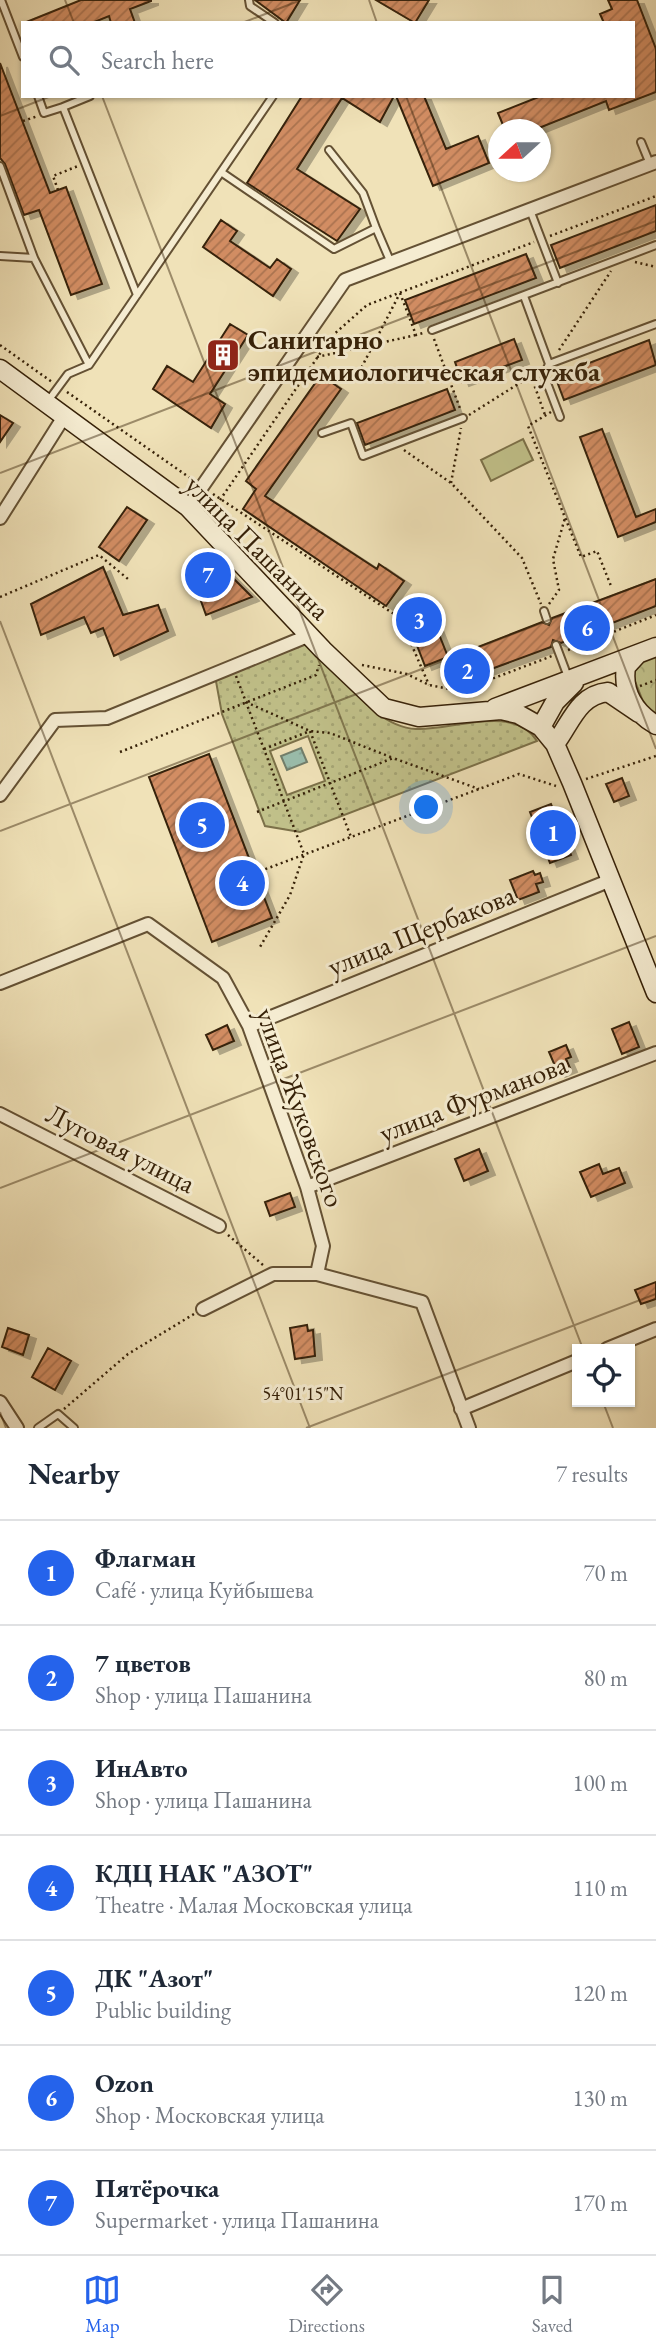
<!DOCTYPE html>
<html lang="en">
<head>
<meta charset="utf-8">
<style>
  body { margin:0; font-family:"EB Garamond",serif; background:#f6f6f7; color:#1f2937 }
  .controls { position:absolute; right:21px; bottom:21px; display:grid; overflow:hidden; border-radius:0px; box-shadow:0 2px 5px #0004 }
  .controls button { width:63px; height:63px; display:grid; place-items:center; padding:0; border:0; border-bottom:2px solid #e0e1e3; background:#fff; color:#1f2937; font:35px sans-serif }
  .compass { position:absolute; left:488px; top:119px; width:63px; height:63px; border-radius:50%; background:#fff; box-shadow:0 2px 5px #0004; rotate:249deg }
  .you { position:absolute; left:427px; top:808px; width:24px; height:24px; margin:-18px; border:5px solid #fff; border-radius:50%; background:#1a73e8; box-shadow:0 0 0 10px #1a73e833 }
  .badge { display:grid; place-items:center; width:46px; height:46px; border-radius:50%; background:#2563eb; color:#fff; font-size:23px; font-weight:700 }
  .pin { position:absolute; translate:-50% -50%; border:4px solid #fff; box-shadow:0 2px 7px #0006 }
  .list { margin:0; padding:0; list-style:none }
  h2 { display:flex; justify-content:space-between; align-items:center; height:91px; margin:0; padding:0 28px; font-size:30px }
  h2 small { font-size:23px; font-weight:400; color:#747a83 }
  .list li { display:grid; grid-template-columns:46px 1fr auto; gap:21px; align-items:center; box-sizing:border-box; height:105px; padding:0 28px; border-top:2px solid #e0e1e3 }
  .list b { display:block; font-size:26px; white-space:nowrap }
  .list p { margin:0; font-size:23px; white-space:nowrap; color:#747a83 }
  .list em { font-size:23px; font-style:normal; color:#747a83 }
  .icon { flex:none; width:38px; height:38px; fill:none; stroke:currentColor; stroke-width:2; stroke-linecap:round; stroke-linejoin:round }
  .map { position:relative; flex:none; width:656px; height:1428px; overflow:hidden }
  .search { position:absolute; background:#fff; box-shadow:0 2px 5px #0004; left:21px; right:21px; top:21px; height:77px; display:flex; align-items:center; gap:18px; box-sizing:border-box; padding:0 24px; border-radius:0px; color:#747a83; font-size:26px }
  .sheet { height:826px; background:#fff }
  nav { display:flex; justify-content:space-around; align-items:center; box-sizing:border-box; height:98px; border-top:2px solid #e0e1e3; background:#fff; font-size:19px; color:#747a83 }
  nav a { display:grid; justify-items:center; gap:4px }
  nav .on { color:#2563eb }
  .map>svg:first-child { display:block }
  .grass { fill:url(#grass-dots); stroke:#7c7149; stroke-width:2; fill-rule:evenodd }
  .park { fill:url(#park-crowns); stroke:#7c7149; stroke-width:2 }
  .pitch { fill:#c1c18a; stroke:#7c7149; stroke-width:2 }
  .water { fill:url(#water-ripples); stroke:#727f6c; stroke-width:2 }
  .building { fill:url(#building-hatch); stroke:#362108; stroke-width:2; filter:url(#shadow) }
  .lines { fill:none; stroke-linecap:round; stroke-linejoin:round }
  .lane-casing { stroke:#645134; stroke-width:10 }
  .street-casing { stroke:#645134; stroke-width:16 }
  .secondary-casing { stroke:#362108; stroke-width:21 }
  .path { stroke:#362108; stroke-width:2.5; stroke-dasharray:2 3.5; stroke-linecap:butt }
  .lane { stroke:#f5ecd1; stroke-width:6 }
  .street { stroke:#f5ecd1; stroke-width:12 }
  .secondary { stroke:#f5ecd1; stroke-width:18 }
  .ticks { fill:none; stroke:#362108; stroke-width:2; stroke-opacity:0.45 }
  .labels { text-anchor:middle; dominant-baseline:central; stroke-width:6; stroke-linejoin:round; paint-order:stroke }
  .poi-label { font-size:28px; font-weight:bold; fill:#362108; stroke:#f5ecd1; text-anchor:start }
  .street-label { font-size:28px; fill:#362108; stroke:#f5ecd1 }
  .ticks-label { font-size:18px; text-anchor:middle; fill:#362108; stroke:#f5ecd1; stroke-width:6; stroke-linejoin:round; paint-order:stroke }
</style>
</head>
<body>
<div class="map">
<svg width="656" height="1428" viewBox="0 0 656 1428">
  <defs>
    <pattern id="grass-dots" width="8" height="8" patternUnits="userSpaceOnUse" patternTransform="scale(1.75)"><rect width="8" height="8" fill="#c1c18a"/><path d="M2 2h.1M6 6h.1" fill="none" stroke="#a6a676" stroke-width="1.8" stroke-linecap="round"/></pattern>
    <pattern id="park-crowns" width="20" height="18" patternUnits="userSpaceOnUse" patternTransform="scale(1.75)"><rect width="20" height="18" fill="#c1c18a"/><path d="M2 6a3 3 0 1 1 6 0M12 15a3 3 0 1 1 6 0" fill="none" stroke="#a6a676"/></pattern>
    <pattern id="water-ripples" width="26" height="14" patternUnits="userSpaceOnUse" patternTransform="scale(1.75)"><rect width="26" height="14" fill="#9abeae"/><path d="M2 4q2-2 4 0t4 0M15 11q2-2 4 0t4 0" fill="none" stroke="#85a394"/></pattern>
    <pattern id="building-hatch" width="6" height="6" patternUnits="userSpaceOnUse" patternTransform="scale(1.75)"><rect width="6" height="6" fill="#d28d63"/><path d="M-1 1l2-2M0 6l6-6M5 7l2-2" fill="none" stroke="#ab7350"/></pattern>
    <filter id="shadow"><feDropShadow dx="7" dy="4" stdDeviation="0" flood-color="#0004"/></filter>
  </defs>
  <rect width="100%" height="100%" fill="#f0e2b8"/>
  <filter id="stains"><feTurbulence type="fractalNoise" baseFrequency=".00286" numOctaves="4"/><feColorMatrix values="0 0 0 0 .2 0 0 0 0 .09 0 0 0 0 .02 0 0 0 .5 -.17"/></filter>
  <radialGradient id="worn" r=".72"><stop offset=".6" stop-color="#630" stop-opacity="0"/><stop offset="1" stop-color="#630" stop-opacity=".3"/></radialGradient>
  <path class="grass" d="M304,642c34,24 67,85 112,87 35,2 97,-26 121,12l-237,91 -35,-6 -43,-112 -7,-38zM308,736l17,45 -38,14 -17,-44z"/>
  <path class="park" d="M656,656v60l-8,-2 -17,-43 8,-9z"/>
  <path class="pitch" d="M523,439l10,21 -42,21 -10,-21z"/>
  <path class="water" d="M301,748l6,14 -20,8 -6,-14z"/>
  <path class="building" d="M81,0h70v1l-21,8 5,14h-24l-2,-7 -17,7h-68z
    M255,0h45l-14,23z
    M376,0h53l-14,23z
    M608,0h29l19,49v43l-47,18 -3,-9 -72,29h-29l-7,-17 43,-17h92v-73h-29l-4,-9 12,-5z
    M0,63l50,130 16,-6 36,97 -31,11 -32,-85 -15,5 -19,-51 -5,-6z
    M302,96h92l-14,26 -38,-24 -45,71 63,40 -23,32 -90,-58z
    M396,96h28l22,53 32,-13 11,27 -56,23z
    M656,205v26l-96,37 -9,-23z
    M221,220l16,11 -7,10 40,27 7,-9 14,10 -18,27 -70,-49z
    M526,254l10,24 -122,46 -9,-24z
    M230,324l18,11 -38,59 15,10 -14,24 -58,-39 14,-23 26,16z
    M514,339l8,21 -60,22 -7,-20z
    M649,340l7,25 -92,35 -9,-24z
    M321,375l20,14 -76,107 112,73 2,-5 25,17 -18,25 -143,-97 13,-20 -10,-8z
    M447,389l8,21 -90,35 -8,-22z
    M0,415l13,8 -13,19z
    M602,429l34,88 20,-8v13l-38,15 -38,-100z
    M127,507l20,13 -28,41 -20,-14z
    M221,566l31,31 -46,18 -14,-39z
    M103,567l20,48 35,-10 10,26 -54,25 -11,-28 -12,5 -7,-16 -43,18 -10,-31z
    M656,579v27l-95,37 -8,-3 -2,7 -95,35 -9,-23 95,-37 7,3 3,-7z
    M425,599l23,58 -23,9 -23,-59z
    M209,754l63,164 -60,24 -63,-165z
    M622,778l7,18 -15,6 -8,-18z
    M551,804l20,51 -21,8 -20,-51z
    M533,871l2,4 5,-2 3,9 -7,2 3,8 -21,8 -8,-20z
    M629,1022l10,25 -17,7 -10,-25z
    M227,1025l7,16 -21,9 -7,-15z
    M566,1045l5,12 -5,2 4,9 -12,5 -9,-21z
    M479,1149l9,22 -24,10 -9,-22z
    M599,1164l4,10 16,-6 6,15 -34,14 -11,-25z
    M290,1193l5,14 -25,9 -5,-14z
    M656,1282v17l-15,5 -6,-14z
    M307,1325l1,6 5,-1 2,26 -20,3 -5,-31z
    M8,1328l21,7 -6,20 -21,-8z
    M48,1348l23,13 -16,29 -23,-13z"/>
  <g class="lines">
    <g class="lane-casing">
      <path id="lane" d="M1,0l22,57
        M249,0l1,6 25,17
        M38,96l6,17 19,-6
        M90,96l-27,11 74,188
        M641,142l9,22
        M329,150l34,43 13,35
        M0,166l34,92 55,107
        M221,172l113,77 42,-21 15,35
        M530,210l28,73
        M0,256l34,2
        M524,296l25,68 107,-40
        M432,330l224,-85
        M549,364l-5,11 16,42
        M48,401l20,-27 21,-9 184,-269
        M322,433l29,-10 12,33 100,-38
        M544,611l3,9
        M556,645l12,32
        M38,1428l20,-14 16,14"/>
    </g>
    <g class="street-casing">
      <path id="street" d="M188,507l157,-227 311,-118
        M0,518l65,-103
        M0,795l55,-75 52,-2 203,-83
        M0,983l148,-59 75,54 26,48 58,161 16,59 -6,28
        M249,1026l362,-146
        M0,1114l219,112
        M307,1187l349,-134
        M203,1309l70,-35h44l105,28 47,126
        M607,1349l49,-20
        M0,1402l17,26
        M461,1409l116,-48"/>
    </g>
    <g class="secondary-casing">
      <path id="secondary" d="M0,369l188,138 135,143 61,58 35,9 82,-7 17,4 23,13 14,17 17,39 84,210
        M637,655l-11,12c-4,25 9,46 30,58
        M495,708l161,-61
        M541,727l14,-25 19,-19
        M555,744c16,-21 23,-49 53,-52l31,21"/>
    </g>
    <path class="path" d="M23,121l15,-5
      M58,190l-5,-14 25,-10
      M550,236l106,-40
      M635,262l21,5
      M400,293l16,42 7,-2
      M434,339l27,72
      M0,345l52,37
      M559,350l52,-79
      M317,357l99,-22
      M531,376l14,39
      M354,382l45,-87
      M67,392l126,88
      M551,412l-23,14 53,131 16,-6 14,35
      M469,415l65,-41
      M404,450l47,33 71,75 19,46
      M451,483l10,-55
      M213,494l187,124 29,67
      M220,500l112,-164 35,-31 167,-63
      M0,597l99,-42 29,24
      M549,604l10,-14 -6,-31 12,-41
      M568,650l88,-35
      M362,665l45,9 22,11 31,6 92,-35
      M236,676l68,178 -14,41 -30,52
      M640,686l16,-6
      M246,702l64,29 20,2 63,25
      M264,749l46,-18 41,106
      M120,752l196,-77 3,-10
      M586,779l70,-23
      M257,812l136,-54 86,31
      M255,873l264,-99 37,12
      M228,1235l35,30
      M64,1409l64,-55 66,-40"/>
    <use href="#lane" class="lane"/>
    <use href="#street" class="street"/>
    <use href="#secondary" class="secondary"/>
  </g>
  <path class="ticks" d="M65,0l9,23M369,0l8,23M242,23l59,-23M102,96l481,1253M406,96l250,653M0,116l51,-20M0,473l656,-252M0,621l310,807M0,831l656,-252M0,1188l656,-252M603,1402l10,26M0,1412l6,16M306,1428l350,-134"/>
  <defs>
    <g id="building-square" transform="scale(1.75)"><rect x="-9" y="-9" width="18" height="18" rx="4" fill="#8f2418" stroke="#f5ecd1"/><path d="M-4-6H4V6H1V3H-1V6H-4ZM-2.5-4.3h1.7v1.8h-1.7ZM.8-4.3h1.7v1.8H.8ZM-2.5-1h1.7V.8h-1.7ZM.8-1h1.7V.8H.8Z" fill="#fff"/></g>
  </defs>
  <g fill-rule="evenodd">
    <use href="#building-square" x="223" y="355"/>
  </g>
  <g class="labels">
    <g class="poi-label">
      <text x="248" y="339">Санитарно<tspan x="248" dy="32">эпидемиологическая служба</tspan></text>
    </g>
    <g class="street-label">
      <text transform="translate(258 547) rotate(45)">улица Пашанина</text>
      <text transform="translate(421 930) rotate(-22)">улица Щербакова</text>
      <text transform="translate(473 1098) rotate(-21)">улица Фурманова</text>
      <text transform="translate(301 1107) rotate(70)">улица Жуковского</text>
      <text transform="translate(121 1148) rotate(27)">Луговая улица</text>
    </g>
  </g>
  <g class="ticks-label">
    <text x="303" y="1400">54°01'15"N</text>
  </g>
  <rect width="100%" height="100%" filter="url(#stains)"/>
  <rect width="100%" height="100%" fill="url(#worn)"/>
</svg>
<div class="controls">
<button><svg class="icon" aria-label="locate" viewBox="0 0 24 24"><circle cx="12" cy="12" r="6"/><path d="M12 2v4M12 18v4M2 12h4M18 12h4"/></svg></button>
</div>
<svg class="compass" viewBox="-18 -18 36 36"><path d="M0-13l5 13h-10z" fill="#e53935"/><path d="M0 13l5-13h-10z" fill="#747a83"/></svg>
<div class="you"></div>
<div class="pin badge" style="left:553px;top:833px">1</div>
<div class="pin badge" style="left:467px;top:671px">2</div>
<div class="pin badge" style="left:419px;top:620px">3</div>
<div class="pin badge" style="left:242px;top:883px">4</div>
<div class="pin badge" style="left:202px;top:825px">5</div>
<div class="pin badge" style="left:587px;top:628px">6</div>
<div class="pin badge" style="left:208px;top:575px">7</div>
<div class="search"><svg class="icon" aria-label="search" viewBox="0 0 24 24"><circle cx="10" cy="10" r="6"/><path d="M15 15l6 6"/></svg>Search here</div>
</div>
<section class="sheet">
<h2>Nearby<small>7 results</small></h2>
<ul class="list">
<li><span class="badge">1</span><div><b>Флагман</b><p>Café · улица Куйбышева</p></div><em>70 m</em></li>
<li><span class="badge">2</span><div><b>7 цветов</b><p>Shop · улица Пашанина</p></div><em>80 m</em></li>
<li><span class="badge">3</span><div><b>ИнАвто</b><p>Shop · улица Пашанина</p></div><em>100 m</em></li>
<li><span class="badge">4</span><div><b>КДЦ НАК &quot;АЗОТ&quot;</b><p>Theatre · Малая Московская улица</p></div><em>110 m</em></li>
<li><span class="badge">5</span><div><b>ДК &quot;Азот&quot;</b><p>Public building</p></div><em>120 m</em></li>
<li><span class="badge">6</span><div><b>Ozon</b><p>Shop · Московская улица</p></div><em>130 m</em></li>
<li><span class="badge">7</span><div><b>Пятёрочка</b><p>Supermarket · улица Пашанина</p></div><em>170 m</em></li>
</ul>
</section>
<nav>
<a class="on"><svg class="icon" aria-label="map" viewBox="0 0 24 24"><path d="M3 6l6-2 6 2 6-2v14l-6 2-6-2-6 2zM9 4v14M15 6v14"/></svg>Map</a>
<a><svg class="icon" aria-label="directions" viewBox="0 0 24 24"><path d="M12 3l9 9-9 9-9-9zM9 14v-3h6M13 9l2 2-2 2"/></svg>Directions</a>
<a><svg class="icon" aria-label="saved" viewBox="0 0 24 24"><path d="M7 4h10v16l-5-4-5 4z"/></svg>Saved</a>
</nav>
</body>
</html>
